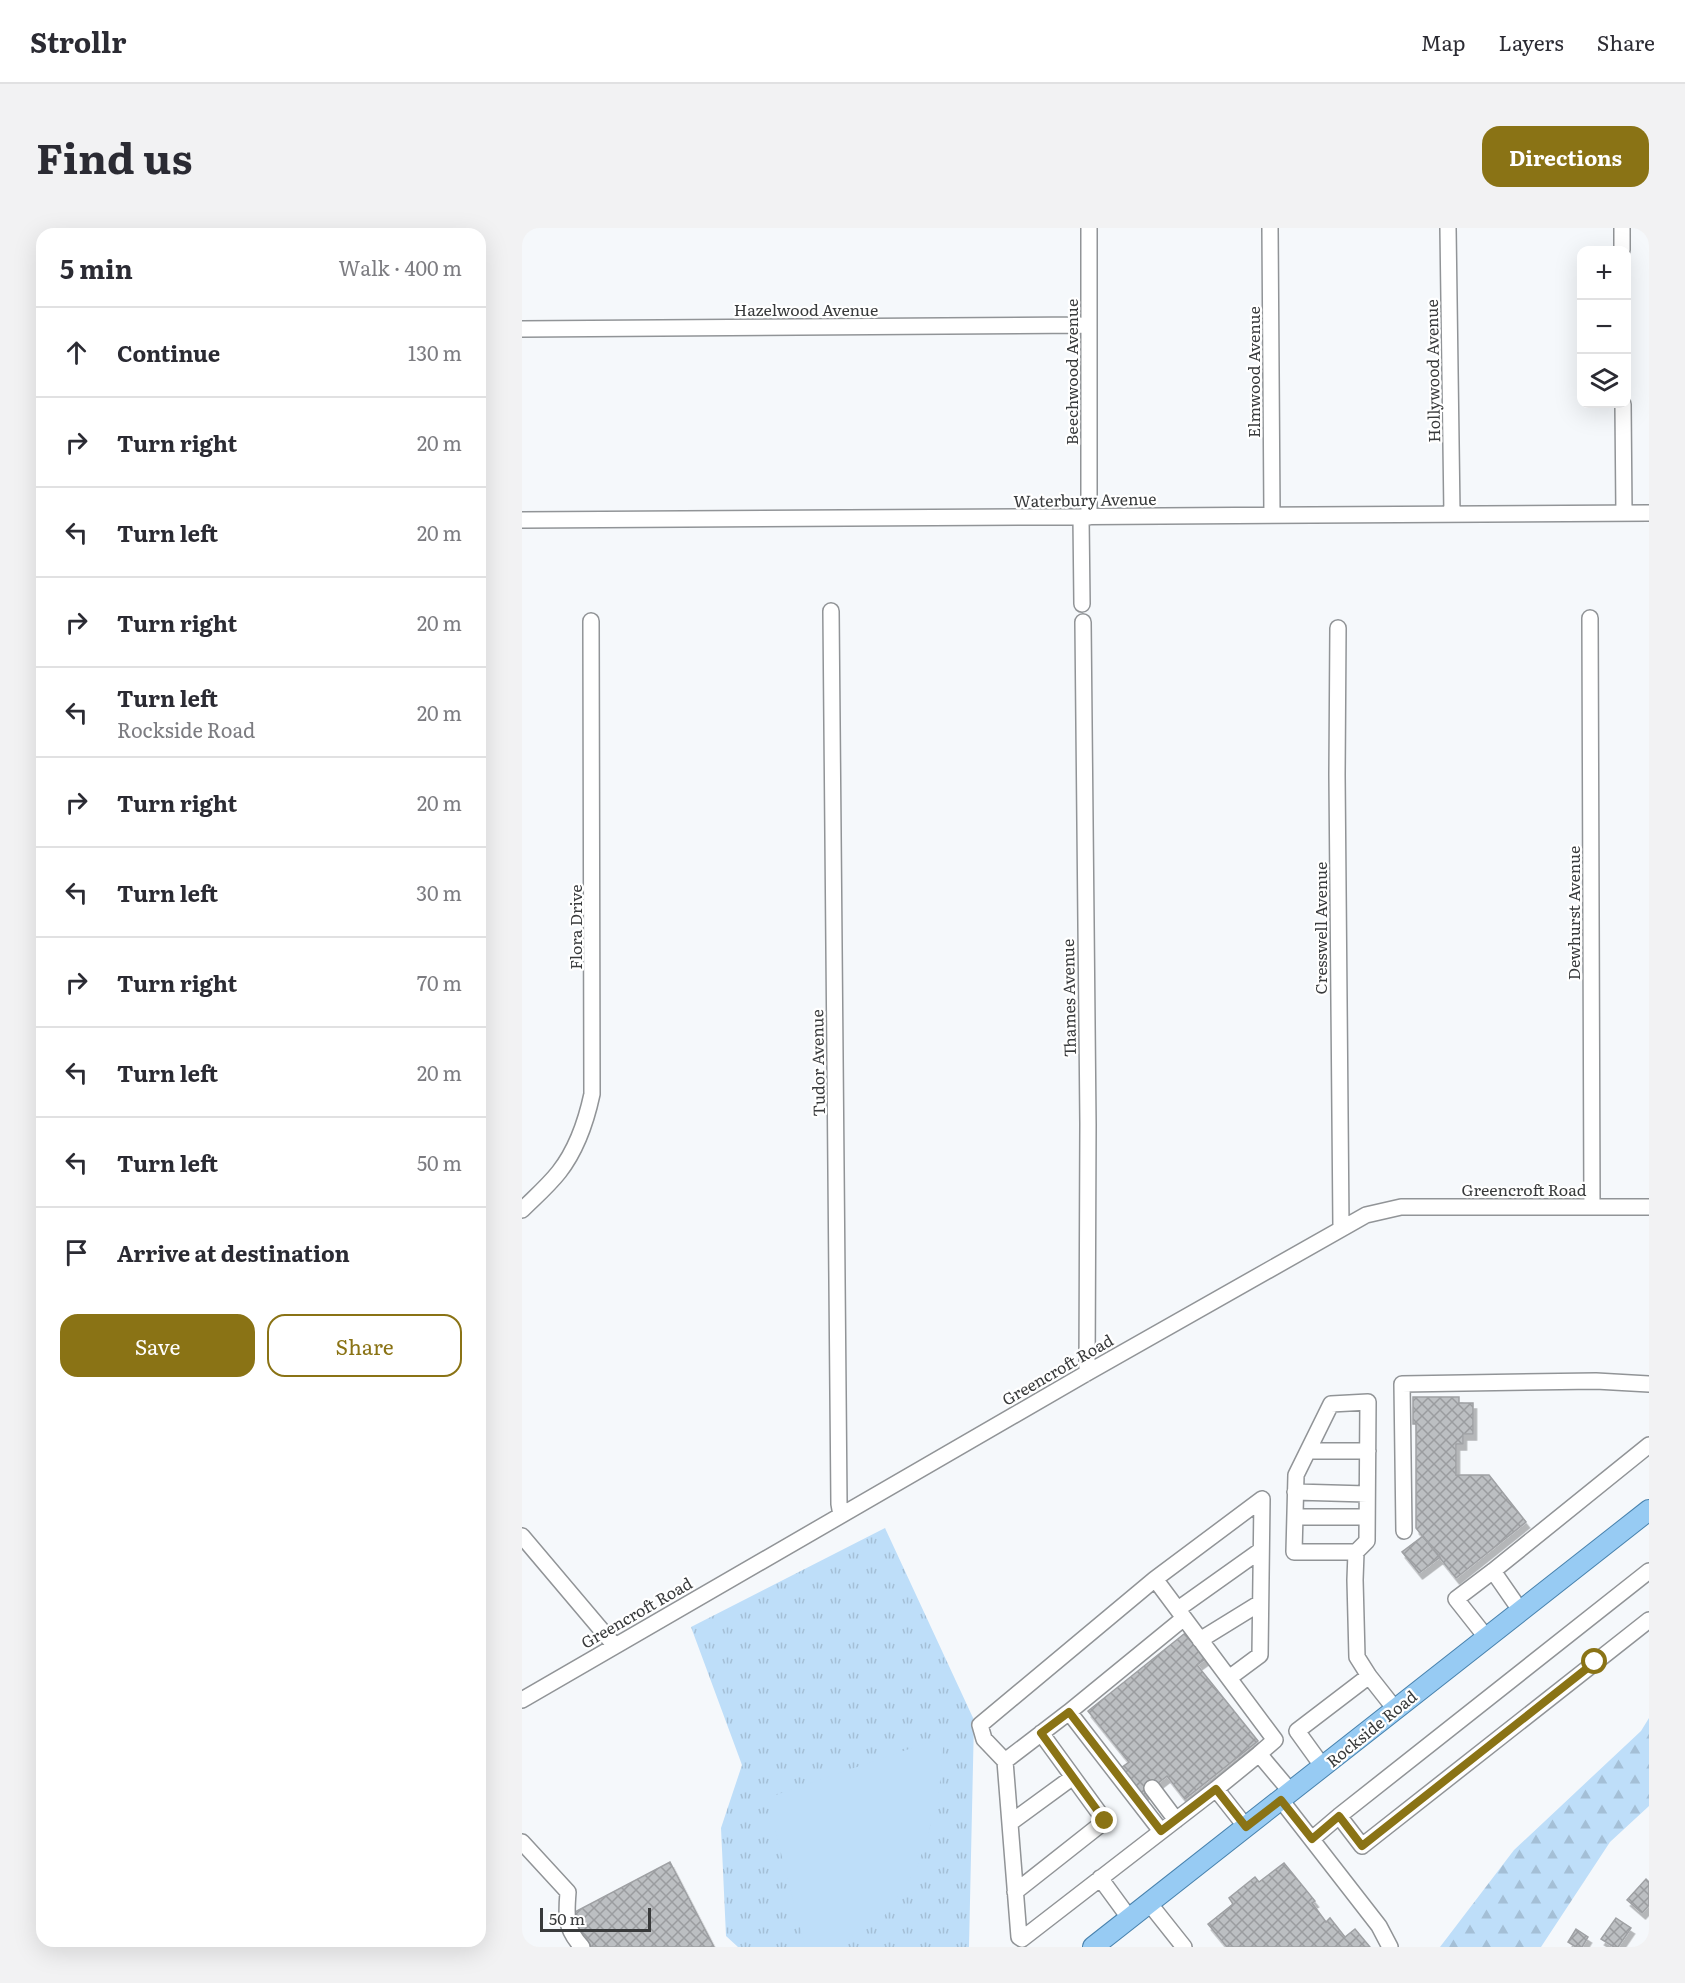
<!DOCTYPE html>
<html lang="en">
<head>
<meta charset="utf-8">
<style>
  body { margin:0; font-family:Literata,serif; background:#f2f2f3; color:#2b2b33 }
  .controls { position:absolute; right:18px; top:18px; display:grid; overflow:hidden; border-radius:12px; box-shadow:0 6px 24px #0002 }
  .controls button { width:54px; height:54px; display:grid; place-items:center; padding:0; border:0; border-bottom:2px solid #e1e1e2; background:#fff; color:#2b2b33; font:30px sans-serif }
  .scale { position:absolute; left:18px; bottom:15px; width:111px; box-sizing:border-box; padding-left:6px; border:3px solid #383a3b; border-top:0; font-size:16px; line-height:21px; white-space:nowrap; color:#383a3b; -webkit-text-stroke:4px #fff; paint-order:stroke }
  .stop { position:absolute; width:18px; height:18px; margin:-14px; border:4px solid #8a7315; border-radius:50%; background:#fff }
  .stop.end { background:#8a7315; border-color:#fff; box-shadow:0 2px 6px #0008 }
  .list { margin:0; padding:0; list-style:none }
  h2 { display:flex; justify-content:space-between; align-items:center; height:78px; margin:0; padding:0 24px; font-size:26px }
  h2 small { font-size:20px; font-weight:400; color:#7c7c81 }
  .list li { display:grid; grid-template-columns:39px 1fr auto; gap:18px; align-items:center; box-sizing:border-box; height:90px; padding:0 24px; border-top:2px solid #e1e1e2 }
  .list b { display:block; font-size:22px; white-space:nowrap }
  .list p { margin:0; font-size:20px; white-space:nowrap; color:#7c7c81 }
  .list em { font-size:20px; font-style:normal; color:#7c7c81 }
  .actions { display:flex; gap:12px; padding:18px 24px }
  .actions a { flex:1; padding:14px 0; border:2px solid #8a7315; border-radius:18px; text-align:center; font-size:21px; color:#8a7315 }
  .actions .main { background:#8a7315; color:#fff }
  .icon { flex:none; width:33px; height:33px; fill:none; stroke:currentColor; stroke-width:2; stroke-linecap:round; stroke-linejoin:round }
  .map { position:relative; flex:none; width:1127px; height:1719px; overflow:hidden; border-radius:18px }
  header { display:flex; align-items:center; gap:36px; box-sizing:border-box; height:84px; padding:0 30px; background:#fff; border-bottom:2px solid #e1e1e2 }
  header strong { font-size:28px }
  nav { display:flex; gap:33px; margin-inline-start:auto; font-size:21px }
  .intro { display:flex; align-items:center; justify-content:space-between; box-sizing:border-box; height:144px; padding:0 36px }
  h1 { margin:0; font-size:42px }
  .button { padding:15px 27px; border-radius:18px; background:#8a7315; color:#fff; font-size:21px; font-weight:700 }
  main { display:flex; gap:36px; padding:0 36px }
  aside { flex:1; background:#fff; border-radius:18px; box-shadow:0 6px 24px #0002 }
  .map>svg:first-child { display:block }
  .grass { fill:url(#grass-tufts) }
  .forest { fill:url(#forest-firs) }
  .garden { fill:#bedef9 }
  .building { fill:url(#building-cross-hatch); stroke:#9fa1a4; stroke-width:1.5; filter:url(#shadow) }
  .lines { fill:none; stroke-linecap:round; stroke-linejoin:round }
  .minor-casing { stroke:#919497; stroke-width:18 }
  .major-casing { stroke:#4882ad; stroke-width:22 }
  .minor { stroke:#fff; stroke-width:15 }
  .major { stroke:#97cbf3; stroke-width:20 }
  .route { stroke:#8a7315; stroke-width:8 }
  .labels { text-anchor:middle; dominant-baseline:central; stroke-width:4.5; stroke-linejoin:round; paint-order:stroke }
  .street-label { font-size:16px; fill:#383a3b; stroke:#fff }
</style>
</head>
<body>
<header>
<strong>Strollr</strong>
<nav><a>Map</a><a>Layers</a><a>Share</a></nav>
</header>
<div class="intro"><h1>Find us</h1><a class="button">Directions</a></div>
<main>
<aside>
<h2>5 min<small>Walk · 400 m</small></h2>
<ul class="list">
<li><svg class="icon" aria-label="ahead" viewBox="0 0 24 24"><path d="M12 20V5M6 11l6-6 6 6"/></svg><div><b>Continue</b></div><em>130 m</em></li>
<li><svg class="icon" aria-label="right" viewBox="0 0 24 24"><path d="M7 20v-9h11M14 6l5 5-5 5"/></svg><div><b>Turn right</b></div><em>20 m</em></li>
<li><svg class="icon" aria-label="left" viewBox="0 0 24 24"><path d="M17 20v-9H6M10 6l-5 5 5 5"/></svg><div><b>Turn left</b></div><em>20 m</em></li>
<li><svg class="icon" aria-label="right" viewBox="0 0 24 24"><path d="M7 20v-9h11M14 6l5 5-5 5"/></svg><div><b>Turn right</b></div><em>20 m</em></li>
<li><svg class="icon" aria-label="left" viewBox="0 0 24 24"><path d="M17 20v-9H6M10 6l-5 5 5 5"/></svg><div><b>Turn left</b><p>Rockside Road</p></div><em>20 m</em></li>
<li><svg class="icon" aria-label="right" viewBox="0 0 24 24"><path d="M7 20v-9h11M14 6l5 5-5 5"/></svg><div><b>Turn right</b></div><em>20 m</em></li>
<li><svg class="icon" aria-label="left" viewBox="0 0 24 24"><path d="M17 20v-9H6M10 6l-5 5 5 5"/></svg><div><b>Turn left</b></div><em>30 m</em></li>
<li><svg class="icon" aria-label="right" viewBox="0 0 24 24"><path d="M7 20v-9h11M14 6l5 5-5 5"/></svg><div><b>Turn right</b></div><em>70 m</em></li>
<li><svg class="icon" aria-label="left" viewBox="0 0 24 24"><path d="M17 20v-9H6M10 6l-5 5 5 5"/></svg><div><b>Turn left</b></div><em>20 m</em></li>
<li><svg class="icon" aria-label="left" viewBox="0 0 24 24"><path d="M17 20v-9H6M10 6l-5 5 5 5"/></svg><div><b>Turn left</b></div><em>50 m</em></li>
<li><svg class="icon" aria-label="arrive" viewBox="0 0 24 24"><path d="M6 21V4h12l-3 4 3 4H6"/></svg><div><b>Arrive at destination</b></div></li>
</ul>
<div class="actions"><a class="main">Save</a><a>Share</a></div>
</aside>
<div class="map">
<svg width="1127" height="1719" viewBox="0 0 1127 1719">
  <defs>
    <pattern id="grass-tufts" width="24" height="20" patternUnits="userSpaceOnUse" patternTransform="scale(1.5)"><rect width="24" height="20" fill="#bedef9"/><path d="M3 7l-1-3M5 7V3M7 7l1-3M15 17l-1-3M17 17v-4M19 17l1-3" fill="none" stroke="#a4bfd6"/></pattern>
    <pattern id="forest-firs" width="22" height="20" patternUnits="userSpaceOnUse" patternTransform="scale(1.5)"><rect width="22" height="20" fill="#bedef9"/><path d="M5 1l3.5 6h-7zM16 11l3.5 6h-7z" fill="#a4bfd6"/></pattern>
    <pattern id="building-cross-hatch" width="8" height="8" patternUnits="userSpaceOnUse" patternTransform="scale(1.5)"><rect width="8" height="8" fill="#bcbfc2"/><path d="M0 0l8 8M0 8l8-8" fill="none" stroke="#9a9c9f"/></pattern>
    <filter id="shadow"><feDropShadow dx="3.5" dy="6" stdDeviation="0" flood-color="#0004"/></filter>
  </defs>
  <rect width="100%" height="100%" fill="#f5f8fb"/>
  <path class="grass" d="M363,1300l89,192 -5,227h-231l-12,-11 -5,-108 21,-63 -51,-138z"/>
  <path class="forest" d="M1127,1490v88l-39,36 -69,105h-101l74,-97 127,-119z"/>
  <path class="garden" d="M422,1509l-6,66 -21,65 -37,54 -47,25h-28l-38,-149z"/>
  <path class="building" d="M891,1169h46v6h14v31h-10v10h-7v31h33l37,47 -70,56 -40,-50v-104h-3z
    M901,1308l17,21 -21,16 -17,-21z
    M667,1402l20,26 -12,9 61,76 -73,58 -18,-23 -24,19 -22,-27 8,-6 -41,-51z
    M148,1634l44,85h-123l-6,-12 -4,3 -12,-23z
    M762,1635l31,38 -3,2 14,19 4,-4 15,19 10,-8 15,18h-143l-19,-23 25,-20 -4,-6 26,-21 4,5z
    M1124,1651l3,3v23l-7,8 -15,-13z
    M1094,1690l15,10 -13,19h-4l-13,-8z
    M1054,1701l12,8 -6,10h-6l-8,-5z"/>
  <g class="lines">
    <g class="minor-casing">
      <path id="minor" d="M567,0v289
        M748,0l2,287
        M926,0l4,286
        M1100,0v22
        M0,101l567,-4
        M1101,176l1,109
        M559,289l1,87
        M0,292l1127,-7
        M309,383l8,893 2,11
        M1068,390l2,589
        M561,394l5,502 -1,249
        M816,400l-1,147 4,452
        M0,982c12,-12 26,-24 37,-38 18,-23 27,-50 33,-78l-1,-473
        M786,1223h60
        M773,1264l72,2
        M773,1289h72
        M882,1303l-2,-147 194,-3 53,3
        M0,1308l93,110
        M834,1324h-62l2,-77 35,-71 37,-2 -1,139 -11,11 -1,28 2,77 12,19 26,33
        M971,1343l27,39
        M633,1351l107,-80 -2,156 -31,23
        M656,1381l83,-59
        M964,1409l-30,-38 37,-28 156,-126
        M678,1412l60,-37
        M0,1472l565,-327 279,-158 35,-8h248
        M547,1484l115,-94
        M519,1505l32,44
        M483,1533l64,-49 92,119
        M801,1539l-26,-36 72,-55
        M630,1560l24,32
        M694,1561l-194,150 -3,-2 -14,-176 -21,-22 -4,-14 175,-146 120,161 -16,14
        M759,1572l98,126 11,21
        M817,1588l23,30 287,-226
        M488,1595l63,-46 32,44 -90,71
        M724,1599l-30,-38 43,-35 32,38
        M790,1611l27,-23 310,-245
        M0,1614l46,50c-2,25 -3,36 14,55
        M578,1650l30,41
        M627,1675l35,44"/>
    </g>
    <g class="major-casing">
      <path id="major" d="M571,1719l556,-437"/>
    </g>
    <use href="#minor" class="minor"/>
    <use href="#major" class="major"/>
  </g>
  <g class="lines">
    <path class="route" d="M583,1593l-64,-88 28,-21 92,119 55,-42 30,38 35,-27 31,39 27,-23 23,30 233,-184"/>
  </g>
  <g class="labels">
    <g class="street-label">
      <text x="284" y="81">Hazelwood Avenue</text>
      <text transform="translate(910 143) rotate(-91)">Hollywood Avenue</text>
      <text transform="translate(549 144) rotate(-90)">Beechwood Avenue</text>
      <text transform="translate(731 144) rotate(-90)">Elmwood Avenue</text>
      <text transform="translate(563 271) rotate(-1)">Waterbury Avenue</text>
      <text transform="translate(1051 685) rotate(-90)">Dewhurst Avenue</text>
      <text transform="translate(53 699) rotate(-90)">Flora Drive</text>
      <text transform="translate(798 700) rotate(-90)">Cresswell Avenue</text>
      <text transform="translate(546 770) rotate(-91)">Thames Avenue</text>
      <text transform="translate(295 835) rotate(-91)">Tudor Avenue</text>
      <text x="1002" y="961">Greencroft Road</text>
      <text transform="translate(535 1141) rotate(-30)">Greencroft Road</text>
      <text transform="translate(114 1384) rotate(-30)">Greencroft Road</text>
      <text transform="translate(849 1500) rotate(-39)">Rockside Road</text>
    </g>
  </g>
</svg>
<div class="controls">
<button>+</button>
<button>−</button>
<button><svg class="icon" aria-label="layers" viewBox="0 0 24 24"><path d="M12 4l9 5-9 5-9-5zM3 14l9 5 9-5"/></svg></button>
</div>
<div class="scale">50 m</div>
<div class="stop" style="left:1073px;top:1434px"></div>
<div class="stop end" style="left:583px;top:1593px"></div>
</div>
</main>
</body>
</html>
